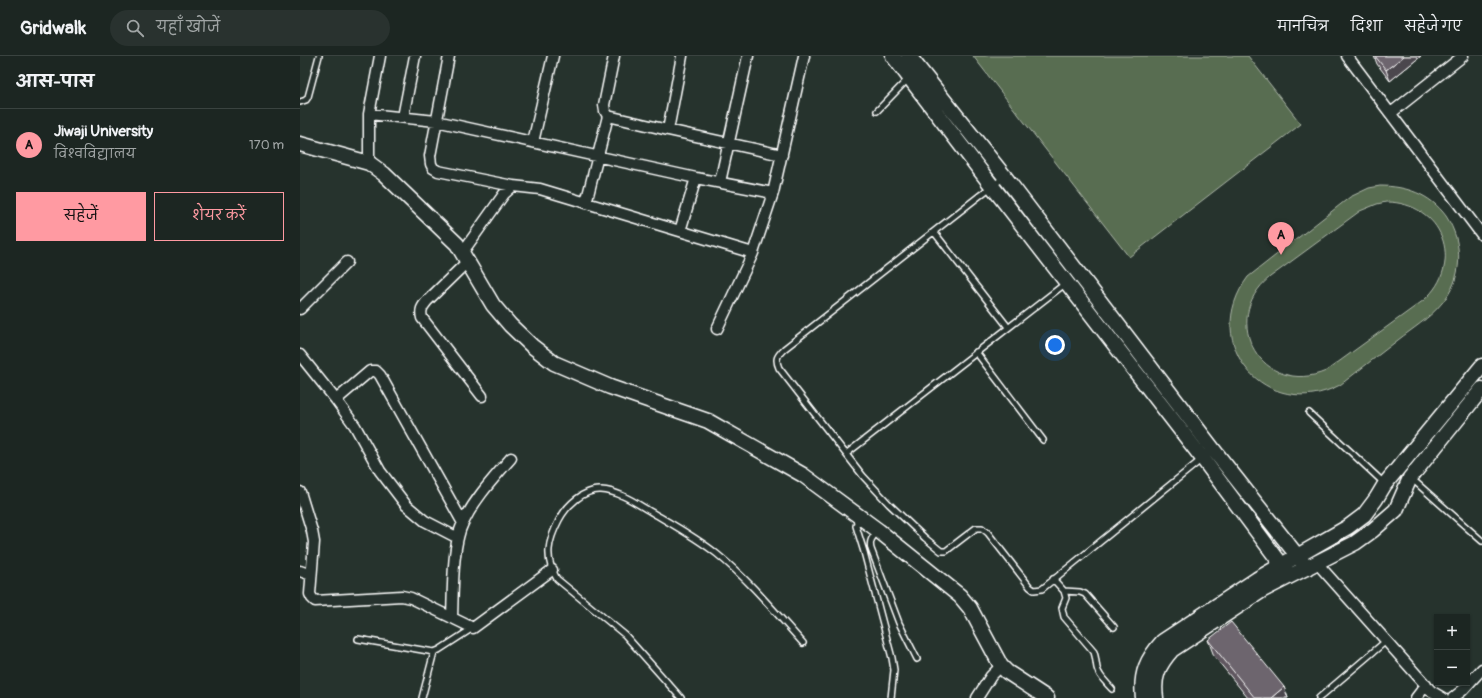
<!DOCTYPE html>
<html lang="hi">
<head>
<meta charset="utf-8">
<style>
  body { margin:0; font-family:Pangolin,"Playpen Sans Deva",sans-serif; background:#29322f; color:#f1f3f6 }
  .controls { position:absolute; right:12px; bottom:12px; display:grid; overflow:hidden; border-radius:0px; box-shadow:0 1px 3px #0004 }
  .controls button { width:36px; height:36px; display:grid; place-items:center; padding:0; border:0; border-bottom:1px solid #3a4340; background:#1c2622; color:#f1f3f6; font:20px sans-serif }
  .you { position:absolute; left:755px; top:289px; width:14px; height:14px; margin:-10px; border:3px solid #fff; border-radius:50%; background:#1a73e8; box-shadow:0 0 0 6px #1a73e833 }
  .badge { display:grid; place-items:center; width:26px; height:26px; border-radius:50%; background:#ff9aa2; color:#111; font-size:13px; font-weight:700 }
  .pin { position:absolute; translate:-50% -33px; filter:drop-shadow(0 1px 2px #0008) }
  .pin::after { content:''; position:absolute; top:21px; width:14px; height:12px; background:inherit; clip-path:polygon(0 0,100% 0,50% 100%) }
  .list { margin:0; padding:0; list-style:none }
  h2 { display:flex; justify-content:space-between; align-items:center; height:52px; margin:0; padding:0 16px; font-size:17px }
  h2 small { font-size:13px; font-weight:400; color:#a0a5a5 }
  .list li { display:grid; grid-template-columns:26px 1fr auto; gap:12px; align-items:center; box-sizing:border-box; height:72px; padding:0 16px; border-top:1px solid #3a4340 }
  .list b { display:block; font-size:15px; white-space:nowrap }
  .list p { margin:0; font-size:13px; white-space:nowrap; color:#a0a5a5 }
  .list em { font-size:13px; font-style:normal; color:#a0a5a5 }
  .actions { display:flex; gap:8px; padding:12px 16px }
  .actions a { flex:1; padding:9px 0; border:1px solid #ff9aa2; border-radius:0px; text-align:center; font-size:14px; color:#ff9aa2 }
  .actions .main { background:#ff9aa2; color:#111 }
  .icon { flex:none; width:22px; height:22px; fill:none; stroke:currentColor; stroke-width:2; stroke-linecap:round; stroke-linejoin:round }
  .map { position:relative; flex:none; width:1182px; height:642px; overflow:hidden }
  header { display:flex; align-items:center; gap:24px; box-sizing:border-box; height:56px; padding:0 20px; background:#1c2622; border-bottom:1px solid #3a4340 }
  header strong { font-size:19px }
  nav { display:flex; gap:22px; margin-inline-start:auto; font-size:14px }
  .search { width:280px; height:36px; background:#29322f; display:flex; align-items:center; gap:10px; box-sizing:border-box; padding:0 14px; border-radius:22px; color:#a0a5a5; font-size:15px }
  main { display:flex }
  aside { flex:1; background:#1c2622 }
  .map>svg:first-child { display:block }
  .green { fill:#586d51; stroke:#acb6a8; fill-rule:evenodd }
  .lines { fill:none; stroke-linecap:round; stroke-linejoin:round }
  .lane-casing { stroke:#fff; stroke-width:8 }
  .street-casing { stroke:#fff; stroke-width:13 }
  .secondary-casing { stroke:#fff; stroke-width:17 }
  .lane { stroke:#26332d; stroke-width:5 }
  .street { stroke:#26332d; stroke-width:10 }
  .secondary { stroke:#26332d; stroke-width:14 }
  .wall { fill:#5e575f; stroke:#fff }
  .shaded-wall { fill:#4c474d; stroke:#fff }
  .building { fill:#6d656e; stroke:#fff }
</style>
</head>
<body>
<header>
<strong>Gridwalk</strong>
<div class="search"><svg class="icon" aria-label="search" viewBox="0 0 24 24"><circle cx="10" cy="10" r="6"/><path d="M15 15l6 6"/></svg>यहाँ खोजें</div>
<nav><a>मानचित्र</a><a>दिशा</a><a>सहेजे गए</a></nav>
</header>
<main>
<aside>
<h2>आस-पास<small></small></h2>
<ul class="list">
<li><span class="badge">A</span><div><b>Jiwaji University</b><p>विश्वविद्यालय</p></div><em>170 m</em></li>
</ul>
<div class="actions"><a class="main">सहेजें</a><a>शेयर करें</a></div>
</aside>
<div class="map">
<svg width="1182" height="642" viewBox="0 0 1182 642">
  <rect width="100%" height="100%" fill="#26332d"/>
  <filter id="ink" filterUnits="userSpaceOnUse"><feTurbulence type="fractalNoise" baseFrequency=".025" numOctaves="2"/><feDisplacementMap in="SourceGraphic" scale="8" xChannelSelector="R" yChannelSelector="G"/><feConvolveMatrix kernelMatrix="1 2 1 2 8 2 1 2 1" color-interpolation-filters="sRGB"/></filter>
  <g filter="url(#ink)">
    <path class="green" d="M673,0h275l53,68 -172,133z
      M1080,130c26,0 50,8 66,30 18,27 17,63 -4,87 -12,15 -30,26 -44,37 -19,15 -39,30 -58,45 -73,38 -142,-41 -92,-108l102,-80 19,-9zM1086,146c56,0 80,61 38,98l-98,71c-63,27 -109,-51 -56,-94l90,-66 17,-7z"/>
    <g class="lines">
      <g class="lane-casing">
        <path id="lane" d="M0,46l6,-2 2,-3 11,-41
          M577,55l31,-32
          M705,121l-13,9 -208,163c-7,7 -9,10 -5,19l84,108 26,28 36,34 16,13h5l30,-23h6l6,5 42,54 4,3 8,-1 160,-130
          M634,176l74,95
          M676,296l67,88
          M1009,357l76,71
          M546,398l220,-171
          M1111,422l71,63
          M560,462l-3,4 -1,4 8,26 28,106 2,12 -3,28
          M578,476c-6,5 -9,9 -7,17l28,74 18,36
          M753,523l11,12 2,7 -4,10 2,9 30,35c2,6 2,11 3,16 2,9 10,15 15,21
          M764,535l16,1 5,2 29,33
          M58,583l76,13 5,-2 34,-22
          M122,642l12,-46
          M381,642l-56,-63 -68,-56c-13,-21 -9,-38 2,-59 8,-15 25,-31 42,-30 19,1 36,14 52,23 22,13 44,25 64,41 32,26 59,59 86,89
          M1019,642l67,-57"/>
      </g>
      <g class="street-casing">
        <path id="street" d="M149,0l-19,100 1,8 2,4 5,3 75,15
          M314,0l-10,49 1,6 3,5 60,14 114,25
          M1047,0l135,179
          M1091,57l72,-57
          M69,58l67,7 260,57 77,15 31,-137
          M103,61l12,-61
          M368,74l14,-74
          M233,86l20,-86
          M69,107v-49l11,-58
          M420,126l28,-126
          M286,147l22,-87
          M380,175l16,-53
          M162,197l42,-59 9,-8 27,3 213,64
          M167,206l-40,39c-5,6 -7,9 -5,17l60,78
          M0,253l47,-47
          M417,273l36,-76 20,-60
          M0,299l36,45 19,26 25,45 26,34 19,16 33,17
          M36,344l34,-29h6l4,4 83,148
          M0,436l12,39 2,11 -4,52 2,4 3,3 87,-5 9,2 62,30 79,-58
          M1017,507l114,128 12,7
          M0,515l11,4
          M152,562c1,-25 0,-74 11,-95 12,-25 31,-45 48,-65
          M677,642l14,-22 10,-10
          M1116,642l10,-13
          M1153,642l10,-8 19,-21"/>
      </g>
      <g class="secondary-casing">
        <path id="secondary" d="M593,0l99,130 211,273 87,117
          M609,0l96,121 211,276 91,115
          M0,88l69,19 15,11 73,70 36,61 17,20 22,21 22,17 56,24 98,34 95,54 76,56 81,65 10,12 31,58 6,6 40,26
          M843,642c-3,-25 4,-39 20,-57l94,-62 91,-52 16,-12 12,-16 9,-15 97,-118
          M856,642c-3,-21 2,-32 16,-48l91,-60 92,-47 18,-13 23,-20 14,-32 72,-89"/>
      </g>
      <use href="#lane" class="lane"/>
      <use href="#street" class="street"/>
      <use href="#secondary" class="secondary"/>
    </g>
    <path class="wall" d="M1074,0h47l-31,25 -13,-17z
      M908,584l76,47 4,11h-40l-34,-42z"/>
    <path class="shaded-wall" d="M1104,0h17l-31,25 -4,-11z
      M984,631l4,11h-17z"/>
    <path class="building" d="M1075,0h29l-18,14z
      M931,566l53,65 -13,11h-16l-47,-58z"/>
  </g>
</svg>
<div class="controls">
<button>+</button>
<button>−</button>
</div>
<div class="you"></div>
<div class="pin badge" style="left:981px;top:199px">A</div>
</div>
</main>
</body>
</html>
